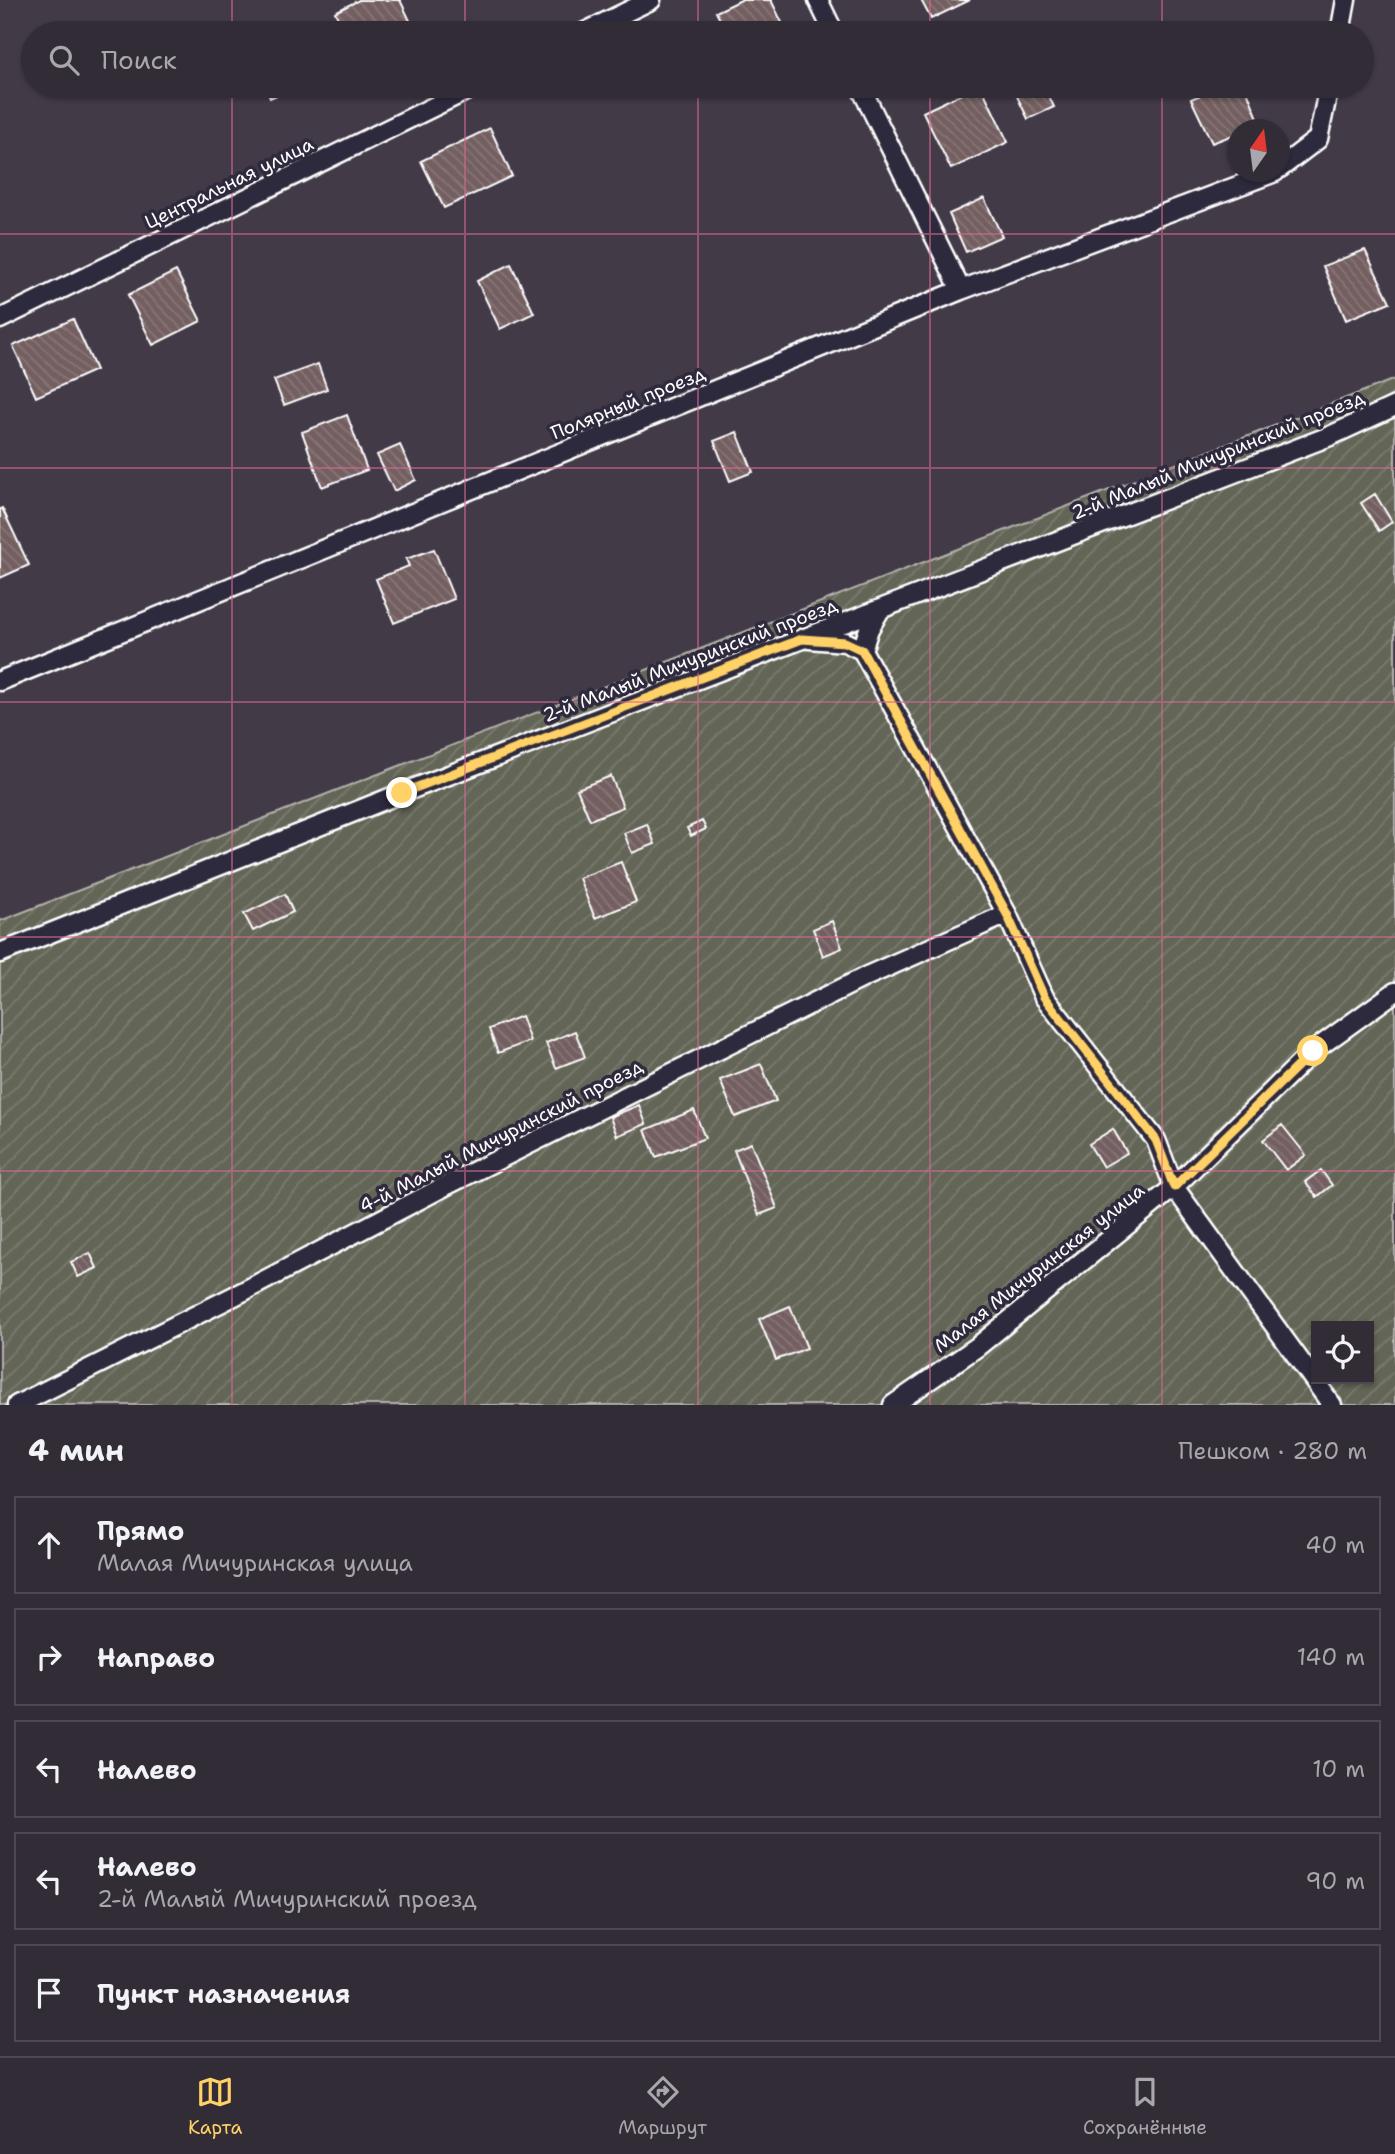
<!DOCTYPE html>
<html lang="ru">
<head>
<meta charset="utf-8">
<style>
  body { margin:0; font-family:"Shantell Sans",sans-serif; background:#3d3842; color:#f1f3f6 }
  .controls { position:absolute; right:21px; bottom:21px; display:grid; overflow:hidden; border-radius:0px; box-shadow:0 2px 5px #0004 }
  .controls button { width:63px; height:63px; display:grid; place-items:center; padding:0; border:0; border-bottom:2px solid #4d4851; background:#322c36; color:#f1f3f6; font:35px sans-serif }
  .compass { position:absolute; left:1227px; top:119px; width:63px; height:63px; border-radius:50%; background:#322c36; box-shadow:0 2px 5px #0004; rotate:14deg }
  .stop { position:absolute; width:21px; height:21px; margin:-16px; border:5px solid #ffd166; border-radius:50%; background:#fff }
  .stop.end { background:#ffd166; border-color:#fff; box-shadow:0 2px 7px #0008 }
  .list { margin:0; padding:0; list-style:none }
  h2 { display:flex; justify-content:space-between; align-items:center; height:91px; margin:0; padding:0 28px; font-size:30px }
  h2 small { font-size:23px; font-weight:400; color:#a8a7ad }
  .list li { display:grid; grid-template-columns:46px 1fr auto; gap:21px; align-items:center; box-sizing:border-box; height:98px; margin:0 14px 14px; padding:0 14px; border:2px solid #4d4851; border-radius:0px }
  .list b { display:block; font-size:26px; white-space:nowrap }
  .list p { margin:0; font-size:23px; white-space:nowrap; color:#a8a7ad }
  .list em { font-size:23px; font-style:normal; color:#a8a7ad }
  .icon { flex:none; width:38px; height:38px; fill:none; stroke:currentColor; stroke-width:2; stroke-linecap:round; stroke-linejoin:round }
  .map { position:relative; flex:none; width:1395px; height:1405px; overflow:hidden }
  .search { position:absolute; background:#322c36; box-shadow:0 2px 5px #0004; left:21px; right:21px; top:21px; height:77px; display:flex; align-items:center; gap:18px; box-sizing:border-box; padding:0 24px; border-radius:38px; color:#a8a7ad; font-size:26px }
  .sheet { height:651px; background:#322c36 }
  nav { display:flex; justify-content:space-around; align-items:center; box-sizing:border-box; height:98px; border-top:2px solid #4d4851; background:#322c36; font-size:19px; color:#a8a7ad }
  nav a { display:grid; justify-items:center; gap:4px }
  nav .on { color:#ffd166 }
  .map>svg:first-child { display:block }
  .garden { fill:url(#garden-furrows); stroke:#b2b2ab; stroke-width:2; fill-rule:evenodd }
  .building { fill:url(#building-back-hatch); stroke:#fff; stroke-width:2 }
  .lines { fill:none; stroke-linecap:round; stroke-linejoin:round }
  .service-casing { stroke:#fff; stroke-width:23 }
  .service { stroke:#2f2a3d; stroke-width:18 }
  .route { stroke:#ffd166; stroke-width:9 }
  .grid { fill:none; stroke:#d76994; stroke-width:2; stroke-opacity:0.55 }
  .labels { text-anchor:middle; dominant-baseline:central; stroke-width:7; stroke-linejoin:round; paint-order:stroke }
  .street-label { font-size:19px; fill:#fff; stroke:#2f2a3d }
</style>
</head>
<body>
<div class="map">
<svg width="1395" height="1405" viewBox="0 0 1395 1405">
  <defs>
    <pattern id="garden-furrows" width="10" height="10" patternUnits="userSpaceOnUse" patternTransform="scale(1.75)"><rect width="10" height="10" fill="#646557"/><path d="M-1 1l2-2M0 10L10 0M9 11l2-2" fill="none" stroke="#7b7c70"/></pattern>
    <pattern id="building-back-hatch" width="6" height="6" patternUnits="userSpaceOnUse" patternTransform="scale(1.75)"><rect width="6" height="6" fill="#735e60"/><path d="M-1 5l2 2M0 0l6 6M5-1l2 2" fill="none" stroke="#887678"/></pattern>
  </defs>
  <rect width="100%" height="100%" fill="#433a48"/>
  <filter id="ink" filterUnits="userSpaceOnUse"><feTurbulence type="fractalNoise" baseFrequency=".0143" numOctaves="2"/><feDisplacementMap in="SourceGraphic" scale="14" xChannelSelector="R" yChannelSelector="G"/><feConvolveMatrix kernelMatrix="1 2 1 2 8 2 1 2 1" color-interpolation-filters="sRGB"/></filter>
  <g filter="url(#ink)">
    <path class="garden" d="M1395,379v1026h-1395v-484zM1316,1326h53v53h-53z"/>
    <path class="building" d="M359,0h41l14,29 -9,4h-60l-10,-21z
      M741,0h30l16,33h-60l-11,-21z
      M921,0h49l-39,19z
      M309,23l4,10h-28z
      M265,86h32l-27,12z
      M978,86h3l27,56 -57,27 -28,-57z
      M1012,86h32l10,21 -26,12z
      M1222,86h23l15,37 -15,7h-7v3l-26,10 -21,-44z
      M490,128l22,48 -68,32 -23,-47z
      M984,198l18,38 -36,16 -17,-38z
      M1365,250l25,52 -44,18 -23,-54z
      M511,264l23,49 -34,16 -23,-48z
      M176,271l25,50 -48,24 -25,-50z
      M73,319l23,51 -60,27 -23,-51z
      M318,364l9,25 -43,16 -10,-25z
      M347,415l20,55 -45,17 -20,-55z
      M737,432l16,40 -23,9 -16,-40z
      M400,445l16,35 -22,11 -17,-36z
      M1375,494l17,28 -13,9 -18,-28z
      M2,508l27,57 -29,13v-69z
      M434,549l20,50 -60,24 -18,-44 33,-13 -3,-7z
      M611,776l12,31 -33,13 -13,-31z
      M702,821l4,8 -15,7 -4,-8z
      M647,824l8,20 -23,9 -8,-20z
      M621,862l15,40 -41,16 -16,-40z
      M285,894l8,18 -40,19 -9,-17z
      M832,921l10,27 -19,8 -10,-27z
      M521,1016l9,25 -32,12 -9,-24z
      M575,1031l10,26 -29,11 -10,-25z
      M761,1064l15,37 -41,16 -15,-37z
      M639,1105l7,19 -29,12 -7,-19z
      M694,1110l11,28 -49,19 -11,-27z
      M1282,1125l24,30 -20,15 -23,-30z
      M1113,1129l14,24 -24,14 -14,-23z
      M751,1143l26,65 -18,7 -25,-65z
      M1321,1170l11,15 -15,12 -12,-15z
      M90,1253l7,15 -19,9 -7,-15z
      M790,1306l17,42 -31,12 -17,-41z"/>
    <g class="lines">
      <g class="service-casing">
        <path id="service" d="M818,0l16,33
          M583,33l68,-33
          M1340,33l6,-33
          M860,86l101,204
          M1280,168l38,-29 11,-53
          M0,319l476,-233
          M880,610l-11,19 -7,21 145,264 37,83 112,143 18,47 158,218
          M809,639l36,3 17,8
          M0,681l961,-391 314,-118
          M0,953l402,-160 928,-357 65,-30
          M17,1405l227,-114 205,-107 418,-208 140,-62
          M893,1405l84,-58 197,-160 139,-136 82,-59"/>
      </g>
      <use href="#service" class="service"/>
    </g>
  </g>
  <g class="lines" filter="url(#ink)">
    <path class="route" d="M402,793l400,-154 43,3 17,8 145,264 37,83 112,143 18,47 139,-136"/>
  </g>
  <path class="grid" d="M232,0v33M465,0v33M698,0v33M930,0v33M1162,0v33M232,86v1319M465,86v1319M698,86v1319M930,86v1319M1162,86v1319M0,234h1395M0,468h1395M0,702h1395M0,937h1395M0,1171h1395"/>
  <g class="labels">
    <g class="street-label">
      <text transform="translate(229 183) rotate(-26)">Центральная улица</text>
      <text transform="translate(628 403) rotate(-22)">Полярный проезд</text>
      <text transform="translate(1218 455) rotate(-22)">2-й Малый Мичуринский проезд</text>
      <text transform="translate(690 660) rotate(-21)">2-й Малый Мичуринский проезд</text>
      <text transform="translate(501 1136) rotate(-27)">4-й Малый Мичуринский проезд</text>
      <text transform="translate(1039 1268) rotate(-38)">Малая Мичуринская улица</text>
    </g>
  </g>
</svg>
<div class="controls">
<button><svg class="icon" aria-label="locate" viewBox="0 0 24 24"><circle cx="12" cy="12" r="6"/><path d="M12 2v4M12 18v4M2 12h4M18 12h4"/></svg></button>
</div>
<svg class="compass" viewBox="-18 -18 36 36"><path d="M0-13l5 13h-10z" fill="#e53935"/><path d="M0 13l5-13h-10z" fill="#a8a7ad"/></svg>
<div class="stop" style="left:1313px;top:1051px"></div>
<div class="stop end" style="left:402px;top:793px"></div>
<div class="search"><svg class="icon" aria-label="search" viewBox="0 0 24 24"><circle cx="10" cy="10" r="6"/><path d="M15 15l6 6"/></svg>Поиск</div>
</div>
<section class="sheet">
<h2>4 мин<small>Пешком · 280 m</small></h2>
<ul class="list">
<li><svg class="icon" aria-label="ahead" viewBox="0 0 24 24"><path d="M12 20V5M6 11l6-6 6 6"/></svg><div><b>Прямо</b><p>Малая Мичуринская улица</p></div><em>40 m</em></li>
<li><svg class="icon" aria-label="right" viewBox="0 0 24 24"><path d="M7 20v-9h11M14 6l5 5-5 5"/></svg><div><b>Направо</b></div><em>140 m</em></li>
<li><svg class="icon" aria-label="left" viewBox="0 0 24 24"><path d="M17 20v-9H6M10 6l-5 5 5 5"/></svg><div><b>Налево</b></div><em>10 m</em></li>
<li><svg class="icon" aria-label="left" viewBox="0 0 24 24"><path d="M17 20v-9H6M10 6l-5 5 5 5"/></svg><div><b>Налево</b><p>2-й Малый Мичуринский проезд</p></div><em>90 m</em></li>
<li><svg class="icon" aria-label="arrive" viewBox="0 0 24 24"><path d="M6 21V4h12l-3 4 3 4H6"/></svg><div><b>Пункт назначения</b></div></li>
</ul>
</section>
<nav>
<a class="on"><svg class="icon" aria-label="map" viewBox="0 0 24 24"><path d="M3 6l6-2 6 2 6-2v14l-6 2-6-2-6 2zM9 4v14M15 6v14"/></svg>Карта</a>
<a><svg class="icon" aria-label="directions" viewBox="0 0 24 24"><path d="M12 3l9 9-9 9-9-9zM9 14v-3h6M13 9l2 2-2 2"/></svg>Маршрут</a>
<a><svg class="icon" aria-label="saved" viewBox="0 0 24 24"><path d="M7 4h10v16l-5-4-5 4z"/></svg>Сохранённые</a>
</nav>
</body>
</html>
